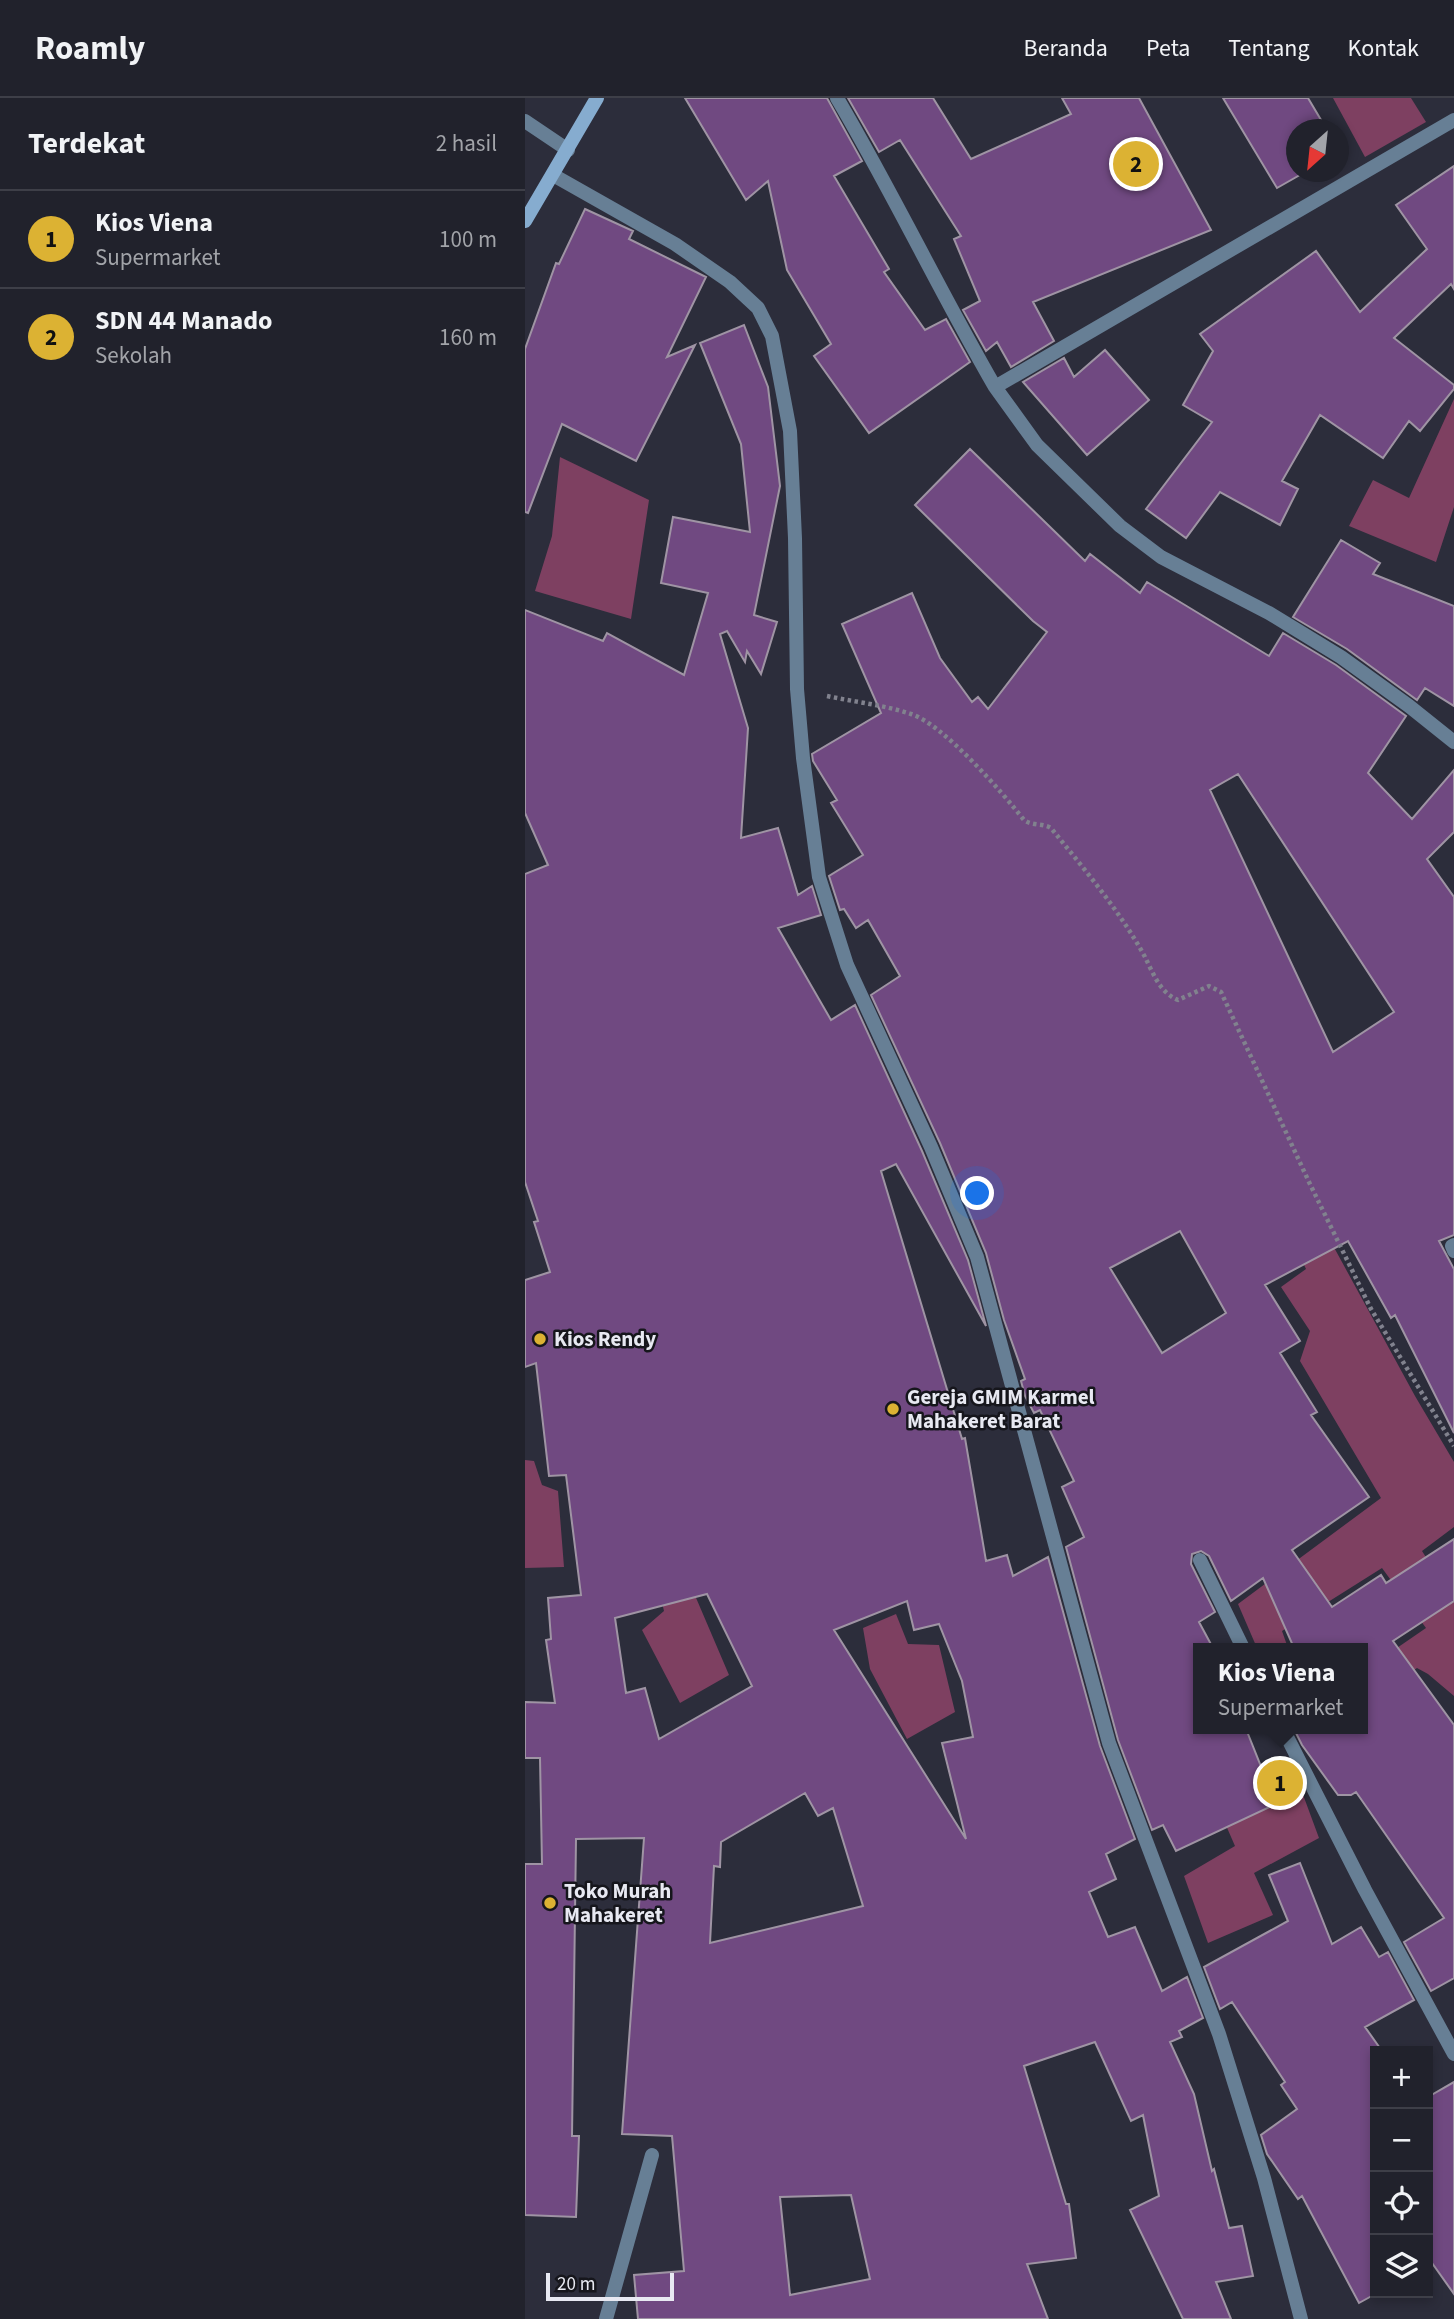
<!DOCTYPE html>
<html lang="id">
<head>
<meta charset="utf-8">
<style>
  body { margin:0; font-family:"Source Sans 3",sans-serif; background:#2d2f38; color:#f1f3f6 }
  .controls { position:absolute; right:21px; bottom:21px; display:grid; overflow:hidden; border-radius:0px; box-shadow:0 4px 10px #0003 }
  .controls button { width:63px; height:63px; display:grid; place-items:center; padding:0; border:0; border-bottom:2px solid #3e3f48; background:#21222c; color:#f1f3f6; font:35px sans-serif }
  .compass { position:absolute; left:761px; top:21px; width:63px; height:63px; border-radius:50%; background:#21222c; box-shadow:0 4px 10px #0003; rotate:207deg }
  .scale { position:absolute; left:21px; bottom:18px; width:128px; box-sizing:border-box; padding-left:7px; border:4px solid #e8e9f2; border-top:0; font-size:19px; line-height:24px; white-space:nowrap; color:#e8e9f2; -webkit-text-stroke:5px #16161c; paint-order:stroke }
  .you { position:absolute; left:453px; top:1096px; width:24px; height:24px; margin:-18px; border:5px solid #fff; border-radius:50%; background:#1a73e8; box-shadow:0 0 0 10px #1a73e833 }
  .badge { display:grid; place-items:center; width:46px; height:46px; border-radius:50%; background:#dcb233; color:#111; font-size:23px; font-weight:700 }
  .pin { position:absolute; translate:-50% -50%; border:4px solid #fff; box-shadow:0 2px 7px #0006 }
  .popup { position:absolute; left:668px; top:1545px; width:175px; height:91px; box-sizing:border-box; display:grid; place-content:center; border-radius:0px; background:#21222c; filter:drop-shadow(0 2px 5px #0005); font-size:23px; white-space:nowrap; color:#a2a4a9 }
  .popup b { font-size:26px; color:#f1f3f6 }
  .popup::after { content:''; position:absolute; left:50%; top:100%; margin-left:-14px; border:14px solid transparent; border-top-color:#21222c }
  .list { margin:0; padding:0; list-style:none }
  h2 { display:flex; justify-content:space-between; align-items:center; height:91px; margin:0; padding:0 28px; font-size:30px }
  h2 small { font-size:23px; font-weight:400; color:#a2a4a9 }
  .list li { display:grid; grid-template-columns:46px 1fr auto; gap:21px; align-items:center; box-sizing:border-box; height:98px; padding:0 28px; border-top:2px solid #3e3f48 }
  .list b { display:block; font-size:26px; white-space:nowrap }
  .list p { margin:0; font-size:23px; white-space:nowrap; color:#a2a4a9 }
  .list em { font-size:23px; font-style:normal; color:#a2a4a9 }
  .icon { flex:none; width:38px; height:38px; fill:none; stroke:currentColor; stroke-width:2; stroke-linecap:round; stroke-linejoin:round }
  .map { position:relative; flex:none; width:929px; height:2221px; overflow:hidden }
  header { display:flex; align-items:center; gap:42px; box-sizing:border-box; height:98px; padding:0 35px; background:#21222c; border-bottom:2px solid #3e3f48 }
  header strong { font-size:33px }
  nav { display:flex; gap:38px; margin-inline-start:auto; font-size:24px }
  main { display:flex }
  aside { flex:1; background:#21222c }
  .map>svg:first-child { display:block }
  .green { fill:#7e4061 }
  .building { fill:#704981; stroke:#9f94a4; stroke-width:2; fill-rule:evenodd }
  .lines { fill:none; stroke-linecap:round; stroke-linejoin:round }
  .path { stroke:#81828e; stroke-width:4.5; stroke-dasharray:3.5 3.5; stroke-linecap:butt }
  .street { stroke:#677f95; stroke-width:14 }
  .secondary { stroke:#86accf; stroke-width:14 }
  .poi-dot { fill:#dcb233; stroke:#16161c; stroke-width:2.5 }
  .labels { text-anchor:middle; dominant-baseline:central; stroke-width:5; stroke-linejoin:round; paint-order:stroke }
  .poi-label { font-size:21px; font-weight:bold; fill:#e8e9f2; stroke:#16161c; text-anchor:start }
</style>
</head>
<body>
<header>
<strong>Roamly</strong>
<nav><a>Beranda</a><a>Peta</a><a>Tentang</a><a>Kontak</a></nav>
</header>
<main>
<aside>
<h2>Terdekat<small>2 hasil</small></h2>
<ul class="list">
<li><span class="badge">1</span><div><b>Kios Viena</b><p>Supermarket</p></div><em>100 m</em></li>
<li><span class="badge">2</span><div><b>SDN 44 Manado</b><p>Sekolah</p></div><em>160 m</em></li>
</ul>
</aside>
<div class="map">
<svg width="929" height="2221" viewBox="0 0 929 2221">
  <rect width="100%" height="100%" fill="#2c2d3b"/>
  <path class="green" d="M808,0h78l15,24 -61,35z
    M929,301v108l-18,55 -87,-36 24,-46 36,18z
    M35,359l89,43 -18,119 -96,-28 17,-55z
    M781,1098l109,200 39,66v65l-32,24 32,50v95l-26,-22 -11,-6 -55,36v-32l64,-44 -44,-60 -100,63 6,17h-31l-19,-44 143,-106 -81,-137 10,-30 -29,-44 25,-18 -28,-58z
    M0,1362l9,1 8,24 16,6 6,76 -39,1z
    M157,1467l47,110 -49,28 -38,-73 22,-19 -10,-43z
    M371,1516l12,30 31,1 16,67 -48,27 -37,-70 -7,-41z
    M733,1676l15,32 29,-14 17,46 -65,35 19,42 -65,28 -24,-67 51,-30 -21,-48z"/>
  <path class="building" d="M160,0h142l35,63 -28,15 55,93 -5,3 41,58 21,-11 24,43 -101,71 -55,-77 17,-12 -44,-74 -19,-89 -22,19z
    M323,0h85l38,61 100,-45 -9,-16h77l72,132 -178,72 21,39 -43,26 -14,-25 -11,9 -23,-41 17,-9 -26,-62 7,-3 -61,-96 -21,12z
    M698,0h85l19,32h-30v42h8l-28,16z
    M929,68v123l-3,-5 -57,54 60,47v4l-34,42 -11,-10 -26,37 -63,-43 -38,66 16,8 -18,36 -60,-33 -34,46 -40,-29 66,-87 -29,-17 30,-54 -13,-17 116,-83 44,61 67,-63 -31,-44z
    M60,111l48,22 -4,8 77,38 -39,80 28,-12 -59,116 -74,-37 -34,89 -3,-1v-163l31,-86 3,1z
    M219,227l24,62 12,99 -26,129 23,7 -16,52 -14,-23 -2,11 -18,-31 -7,3 28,94 -7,110 37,-10 20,67 14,-9 9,29 -43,13 53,92 24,-15 67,146 46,109 18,66 -90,-162 -15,7 81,268 3,-1 21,123 21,-6 6,21 35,-19 52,189 35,93 -29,15 10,25 -27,13 19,45 27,-10 27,64 25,-14 16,41 -24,13 3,6 -12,5 24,52 18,77 2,-2 15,59 13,-2 11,50 -37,6 15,37h-48l-53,-109 29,-14 -16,-81 -12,6 -36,-79 -71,24 42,138h3l7,54 -49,6 21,55h-410l-4,-44 50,-4 -12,-135 -50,-2 22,-296 -68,1 -4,297h7l-3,81 -51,-2v-351h17l-2,-106h-15v-56l30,1 -9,-63 5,-1 -3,-41 33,-3 -15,-120 -17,1 -13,-113 -11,4v-87l25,-8 -16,-50 4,-1 -13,-39v-308l23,-9 -23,-52v-203l78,31 4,-8 77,42 24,-82 -47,-10 12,-66 77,15 -9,-88 -41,-101zM182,1496l45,92 -93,53 -14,-51 -19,5 -11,-75zM382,1503l7,29 25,-6 23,57 11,56 -31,6 24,96 -132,-209zM280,1695l13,23 15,-8 30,98 -153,37 4,-77 6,1 1,-25zM326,2097l19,84 -80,16 -10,-98z
    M580,252l44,50 -62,55 -64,-73 41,-24 10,19z
    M445,351l115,112 5,-7 50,39 7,-11 122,74 14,-23 53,32 70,51 -38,57 44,46 42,-49v62l-27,27 27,38v338l-15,6 15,28v164l-59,-118 -4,3 -43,-77 -83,44 35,56 -20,12 37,59 -6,3 58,82 -77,53 40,57 49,-32 5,8 68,-44v62l-61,40 61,84v253l-23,13 -27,-49 40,-24 -88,-126 -5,3h-13l-36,-50 -8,-16h68v-81h-68l-31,-70 -32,23 -22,-45 -8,-5 -9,3 -1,10 24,48 -16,10 14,26h-15v81h48l30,75 -100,47 -13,-26 -11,5 -34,-90 -52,-193 18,-10 -22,-50 12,-6 -34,-71 -6,3 -9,-17 -4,-15 4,-2 -21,-59 -18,-67 -46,-110 -69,-148 29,-19 -32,-56 -12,8 -12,-19 -4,1 -11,-34 34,-21 -32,-52 6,-3 -24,-39 -1,-7 69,-41 -39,-89 70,-31 28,65 32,44 6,-5 10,12 59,-77 -14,-11 -118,-116zM713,676l156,238 -61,40 -123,-262zM655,1133l46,82 -64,40 -52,-85z
    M816,442l39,23 -7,11 81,32v100l-29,-18 -8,12 -70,-51 -54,-32z
    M775,1765l32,81 29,-17 18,30 9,-5 26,48 -49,27 17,24h-7v242h2l-18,10 -57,-107 -4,3 -31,-45 -6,-19 36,-26 -16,-24 4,-3 -53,-80 -12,7 -16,-42 84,-46 -19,-46z
    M929,1984v212l-22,-31 -4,2v-168z"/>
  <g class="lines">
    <path class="path" d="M302,598c28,6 57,9 84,18 32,10 91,78 113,106 8,6 19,3 27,8 33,41 69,83 94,129 8,16 15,36 33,43l31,-14 12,6 88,190 62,127 83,137"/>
    <path class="street" d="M312,0c56,95 103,194 158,289l459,-267
      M0,23l43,29
      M28,77l122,69 55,38 28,26 14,28 18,95 5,107 2,151 6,69 16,119 28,88 84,182 46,110 132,486 110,291 45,144 37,141
      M470,289l42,58 83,81 41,31 108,56 72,44 68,49 45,36
      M929,1147l-2,1 2,5
      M675,1462l43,88
      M758,1631l82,161 89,164
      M81,2221l46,-164"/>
    <path class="secondary" d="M0,123l72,-123"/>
  </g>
  <g class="poi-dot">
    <circle cx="15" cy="1241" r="7"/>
    <circle cx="368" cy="1311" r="7"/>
    <circle cx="25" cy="1805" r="7"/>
  </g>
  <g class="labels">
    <g class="poi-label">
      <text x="29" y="1241">Kios Rendy</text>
      <text x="382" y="1299">Gereja GMIM Karmel<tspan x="382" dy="24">Mahakeret Barat</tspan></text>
      <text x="39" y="1793">Toko Murah<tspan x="39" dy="24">Mahakeret</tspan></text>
    </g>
  </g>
</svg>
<div class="controls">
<button>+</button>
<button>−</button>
<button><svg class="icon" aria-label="locate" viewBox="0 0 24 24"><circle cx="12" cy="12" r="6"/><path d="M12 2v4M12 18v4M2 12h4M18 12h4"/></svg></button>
<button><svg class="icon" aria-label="layers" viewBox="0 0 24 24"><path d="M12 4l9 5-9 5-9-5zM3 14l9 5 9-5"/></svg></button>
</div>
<svg class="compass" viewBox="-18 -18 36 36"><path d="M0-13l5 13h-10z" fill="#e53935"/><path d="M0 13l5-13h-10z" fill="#a2a4a9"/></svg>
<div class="scale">20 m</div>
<div class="you"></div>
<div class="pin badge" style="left:755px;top:1685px">1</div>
<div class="popup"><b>Kios Viena</b>Supermarket</div>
<div class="pin badge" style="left:611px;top:66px">2</div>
</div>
</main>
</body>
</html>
